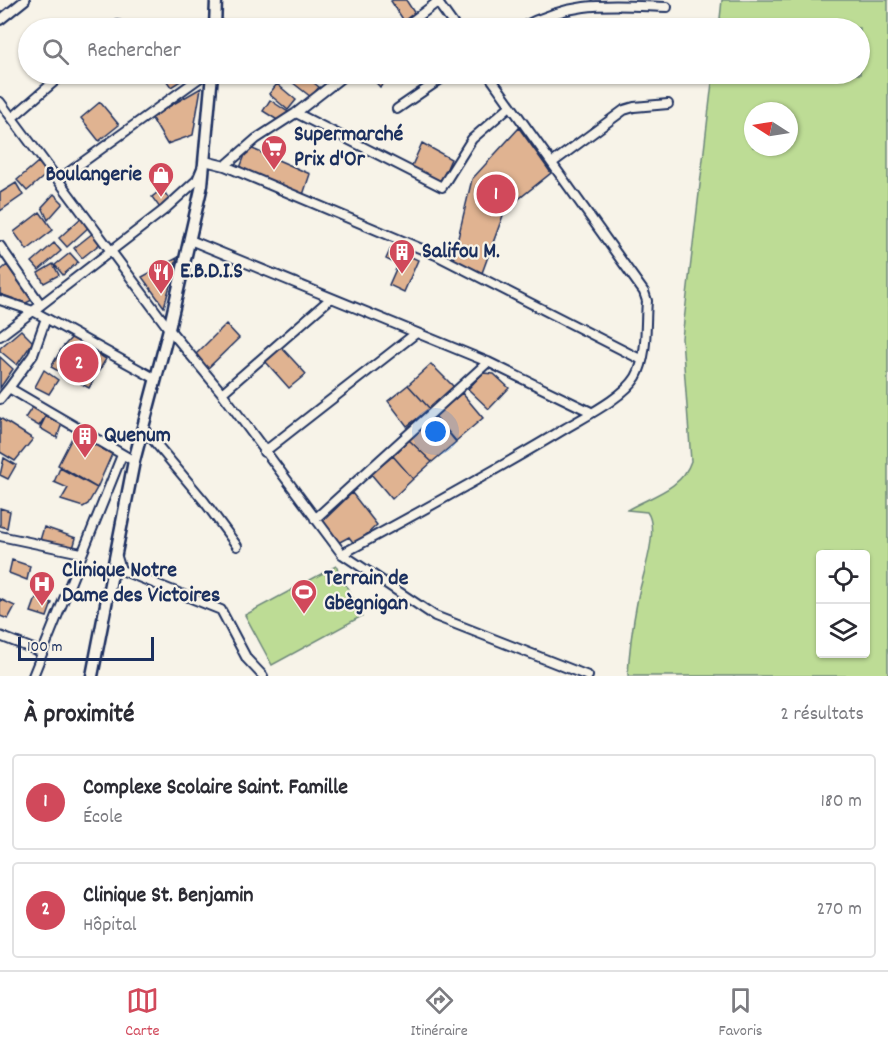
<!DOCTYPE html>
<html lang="fr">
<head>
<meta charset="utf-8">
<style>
  body { margin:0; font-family:Dekko,sans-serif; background:#f2f2f3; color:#2b2b33 }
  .controls { position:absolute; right:18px; bottom:18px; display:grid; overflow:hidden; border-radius:6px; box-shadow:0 2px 4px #0004 }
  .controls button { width:54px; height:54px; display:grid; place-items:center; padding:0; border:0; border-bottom:2px solid #e1e1e2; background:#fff; color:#2b2b33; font:30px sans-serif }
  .compass { position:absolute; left:744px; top:102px; width:54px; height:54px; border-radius:50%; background:#fff; box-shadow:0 2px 4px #0004; rotate:282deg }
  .scale { position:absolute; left:18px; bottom:15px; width:136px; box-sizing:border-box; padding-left:6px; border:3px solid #1b2f5e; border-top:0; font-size:16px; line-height:21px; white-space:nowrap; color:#1b2f5e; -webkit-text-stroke:4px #f7f3e8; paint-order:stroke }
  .you { position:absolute; left:436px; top:432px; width:21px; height:21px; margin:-15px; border:4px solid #fff; border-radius:50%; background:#1a73e8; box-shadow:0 0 0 9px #1a73e833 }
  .badge { display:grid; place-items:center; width:39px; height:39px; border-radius:50%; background:#d1495b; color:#fff; font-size:20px; font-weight:700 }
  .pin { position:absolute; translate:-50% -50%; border:3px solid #fff; box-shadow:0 2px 6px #0006 }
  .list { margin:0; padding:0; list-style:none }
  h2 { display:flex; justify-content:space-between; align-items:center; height:78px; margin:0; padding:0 24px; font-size:26px }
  h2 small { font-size:20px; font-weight:400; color:#7c7c81 }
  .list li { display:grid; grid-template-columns:39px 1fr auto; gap:18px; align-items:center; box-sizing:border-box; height:96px; margin:0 12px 12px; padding:0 12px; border:2px solid #e1e1e2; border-radius:6px }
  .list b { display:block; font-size:22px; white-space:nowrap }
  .list p { margin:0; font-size:20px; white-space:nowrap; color:#7c7c81 }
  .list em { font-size:20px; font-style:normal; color:#7c7c81 }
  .icon { flex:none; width:33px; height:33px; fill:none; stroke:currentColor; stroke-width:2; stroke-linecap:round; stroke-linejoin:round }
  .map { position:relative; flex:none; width:888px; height:676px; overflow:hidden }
  .search { position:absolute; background:#fff; box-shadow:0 2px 4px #0004; left:18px; right:18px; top:18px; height:66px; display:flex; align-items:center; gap:15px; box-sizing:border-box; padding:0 21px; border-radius:33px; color:#7c7c81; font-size:22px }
  .sheet { height:294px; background:#fff }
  nav { display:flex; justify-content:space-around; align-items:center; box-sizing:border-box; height:84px; border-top:2px solid #e1e1e2; background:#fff; font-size:16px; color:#7c7c81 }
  nav a { display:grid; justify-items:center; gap:3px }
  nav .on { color:#d1495b }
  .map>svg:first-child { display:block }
  .green { fill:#bddc95; stroke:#6c867a; stroke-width:1.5; fill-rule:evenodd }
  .building { fill:#e0b391; stroke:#1b2f5e; stroke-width:1.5 }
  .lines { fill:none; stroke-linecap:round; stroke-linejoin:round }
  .minor-casing { stroke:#1b2f5e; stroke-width:12 }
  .secondary-casing { stroke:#1b2f5e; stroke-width:15 }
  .minor { stroke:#f7f3e8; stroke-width:8 }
  .secondary { stroke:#f7f3e8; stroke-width:10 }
  .labels { text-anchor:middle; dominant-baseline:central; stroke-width:4.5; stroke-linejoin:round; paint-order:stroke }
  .poi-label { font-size:22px; font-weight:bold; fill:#1b2f5e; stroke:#f7f3e8; text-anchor:start }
</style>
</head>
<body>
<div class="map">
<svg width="888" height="676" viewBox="0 0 888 676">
  <rect width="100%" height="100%" fill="#f7f3e8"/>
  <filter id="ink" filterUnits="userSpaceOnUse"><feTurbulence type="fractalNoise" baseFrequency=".0167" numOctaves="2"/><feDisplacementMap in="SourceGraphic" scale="12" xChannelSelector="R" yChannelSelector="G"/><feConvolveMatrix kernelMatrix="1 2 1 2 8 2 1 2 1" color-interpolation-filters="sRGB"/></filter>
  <g filter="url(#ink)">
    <path class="green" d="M722,0h166v676h-260c1,-26 5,-53 10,-79 4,-20 22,-68 9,-85l-20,-2c24,-14 55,-21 64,-49l-9,-123 31,-264h147v-46h-141zM753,111h36v36h-36zM820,554h46v100h-46z
      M336,566l26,50 -90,49 -27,-50z"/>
    <path class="building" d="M393,0h13l11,17 -11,7 -15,-23z
      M162,74h16l4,6 -11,7z
      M292,74h11l16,13 -8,10 -23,-18z
      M368,74h28l-16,13z
      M277,84l19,16 -8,10 -19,-16z
      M201,88l-8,47 -26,9 -16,-27z
      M270,100l21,14 -12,7 -16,-10z
      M100,102l19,23 -20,16 -18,-23z
      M519,128l32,45 -46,37 -23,63 -29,-14 19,-80z
      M422,143l29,16 -10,23 -30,-14z
      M248,147l62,27 -7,21 -63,-27z
      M38,162l10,11 -21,18 -10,-11z
      M16,183l7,12 -23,16v-18z
      M162,189l8,11 -10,8 -8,-11z
      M54,194l9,9 -15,17 -6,-13z
      M40,212l13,18 -26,20 -13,-18z
      M82,217l8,9 -23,21 -8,-9z
      M93,233l8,10 -19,15 -8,-10z
      M54,243l7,8 -22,19 -7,-8z
      M391,248l12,5 -5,12 -12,-6z
      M70,253l8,9 -15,13 -8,-10z
      M403,253l15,7 -14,32 -15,-7z
      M177,258l-6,24 -7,25 -22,-30z
      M53,264l6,11 -15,8 -6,-10z
      M7,265l25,35 -6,3 -26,-9v-23z
      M226,324l13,14 -33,32 -10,-16z
      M21,330l12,12 -16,23 -17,-14v-3z
      M72,337l34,22 -17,29 -38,-21 11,-19z
      M281,347l25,27 -17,14 -24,-27z
      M0,357l13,12 -13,19z
      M431,364l23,23 -24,22 -22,-24z
      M44,370l14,10 -9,14 -14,-7z
      M483,373l11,1 15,14 -20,21 -21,-20z
      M408,385l22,24 -23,17 -19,-25z
      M462,393l21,25 -27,23 -21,-25z
      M33,406l14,8 -8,12 -14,-8z
      M47,414l15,9 -5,15 -17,-10z
      M435,416l21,26 -24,20 -23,-22z
      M0,418l33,21 -18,22 -15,-9z
      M74,434l38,20 -15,34 -39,-23z
      M409,440l23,22 -19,17 -20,-23z
      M393,456l20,23 -21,20 -21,-25z
      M4,458l12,7 -8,14 -8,-4z
      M60,468l37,20 -9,16 -5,3 -22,-7 7,-12 -14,-6z
      M352,493l25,32 -22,20 -6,-8 -11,6 -15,-22z
      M0,508l10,3 -3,17 -7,-2z
      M44,527l32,11 -4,14 -7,2 -27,-7z
      M12,560l18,6 -3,14 -18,-7z
      M36,598l16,5 -5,14 -16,-5z
      M0,599l15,7 -7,13 -8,-3z"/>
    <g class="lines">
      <g class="minor-casing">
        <path id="minor" d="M436,0l20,28
          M0,20l25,-20
          M114,28l4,-3
          M403,28l37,-28
          M520,28c54,-28 87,-23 147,-21
          M0,102l169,227 53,64 120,161 93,62 153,60
          M397,109l51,-35
          M296,113l146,74 30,-48 38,-33
          M12,118l51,-44
          M552,163l72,-53 10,-3 34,-3
          M225,166l31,-27 40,-26 50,-39
          M58,180l147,-106
          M190,240l298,122 103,50
          M0,246l41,59
          M0,300l33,11 -33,25
          M46,318l-13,37 -24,33 125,73
          M156,379l-123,-68 131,-101 33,-30 8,-19 20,5 211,89 206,105
          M222,393l108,-94
          M0,399l9,-11
          M143,428l61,73 33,45
          M264,452l151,-118
          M315,519l173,-157
          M0,536l81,17
          M342,554c76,-41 151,-82 224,-126 20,-12 58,-31 70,-51 12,-21 9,-53 11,-76l-3,-9 -156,-218
          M117,557l4,13 100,40 26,49 16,17
          M0,636l41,16
          M33,676l89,-221"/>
      </g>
      <g class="secondary-casing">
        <path id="secondary" d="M215,28l1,-28
          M92,676l42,-215 35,-132 33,-144 10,-111"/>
      </g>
      <use href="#minor" class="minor"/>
      <use href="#secondary" class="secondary"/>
    </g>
  </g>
  <defs>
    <g id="supermarket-pin" transform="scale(1.35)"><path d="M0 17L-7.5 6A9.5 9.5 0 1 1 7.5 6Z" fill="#d1495b" stroke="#f7f3e8"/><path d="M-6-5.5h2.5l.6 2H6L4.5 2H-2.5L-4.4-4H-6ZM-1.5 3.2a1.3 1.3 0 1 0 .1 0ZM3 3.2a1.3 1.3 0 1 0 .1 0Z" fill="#fff"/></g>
    <g id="shop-pin" transform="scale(1.35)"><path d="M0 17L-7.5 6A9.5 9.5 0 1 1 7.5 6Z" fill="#d1495b" stroke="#f7f3e8"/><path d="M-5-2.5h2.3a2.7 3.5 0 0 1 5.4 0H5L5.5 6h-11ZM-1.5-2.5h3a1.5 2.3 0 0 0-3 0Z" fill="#fff"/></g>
    <g id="building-pin" transform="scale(1.35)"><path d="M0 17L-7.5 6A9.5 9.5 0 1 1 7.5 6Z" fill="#d1495b" stroke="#f7f3e8"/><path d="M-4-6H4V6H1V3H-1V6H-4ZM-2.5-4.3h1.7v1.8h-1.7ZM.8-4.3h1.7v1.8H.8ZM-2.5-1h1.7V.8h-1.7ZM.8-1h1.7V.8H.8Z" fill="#fff"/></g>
    <g id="restaurant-pin" transform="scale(1.35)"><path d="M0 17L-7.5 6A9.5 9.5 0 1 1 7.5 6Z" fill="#d1495b" stroke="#f7f3e8"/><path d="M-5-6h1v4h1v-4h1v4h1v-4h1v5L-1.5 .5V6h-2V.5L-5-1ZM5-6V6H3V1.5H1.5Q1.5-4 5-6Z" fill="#fff"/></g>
    <g id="hospital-pin" transform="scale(1.35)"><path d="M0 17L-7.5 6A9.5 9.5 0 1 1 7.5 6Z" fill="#d1495b" stroke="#f7f3e8"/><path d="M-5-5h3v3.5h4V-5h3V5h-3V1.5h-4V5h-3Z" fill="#fff"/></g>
    <g id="stadium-pin" transform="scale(1.35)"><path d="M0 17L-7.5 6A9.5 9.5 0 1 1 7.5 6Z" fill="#d1495b" stroke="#f7f3e8"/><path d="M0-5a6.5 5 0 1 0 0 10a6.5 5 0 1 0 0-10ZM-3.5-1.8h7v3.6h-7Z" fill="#fff"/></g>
  </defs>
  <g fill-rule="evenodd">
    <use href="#supermarket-pin" x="274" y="148"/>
    <use href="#shop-pin" x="161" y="175"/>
    <use href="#building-pin" x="402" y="252"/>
    <use href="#restaurant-pin" x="161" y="272"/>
    <use href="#building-pin" x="85" y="436"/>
    <use href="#hospital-pin" x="42" y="584"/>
    <use href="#stadium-pin" x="304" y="592"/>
  </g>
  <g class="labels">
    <g class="poi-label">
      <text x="294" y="135">Supermarché<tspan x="294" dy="25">Prix d'Or</tspan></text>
      <text x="142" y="175" text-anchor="end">Boulangerie</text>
      <text x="422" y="252">Salifou M.</text>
      <text x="180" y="272">E.B.D.I.S</text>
      <text x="104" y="436">Quenum</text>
      <text x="62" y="571">Clinique Notre<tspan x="62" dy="25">Dame des Victoires</tspan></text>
      <text x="324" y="579">Terrain de<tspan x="324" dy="25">Gbègnigan</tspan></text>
    </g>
  </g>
</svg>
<div class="controls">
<button><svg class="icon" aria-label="locate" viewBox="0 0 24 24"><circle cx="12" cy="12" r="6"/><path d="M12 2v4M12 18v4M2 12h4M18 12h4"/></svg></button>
<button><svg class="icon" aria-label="layers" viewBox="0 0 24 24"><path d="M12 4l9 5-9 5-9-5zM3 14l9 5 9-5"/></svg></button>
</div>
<svg class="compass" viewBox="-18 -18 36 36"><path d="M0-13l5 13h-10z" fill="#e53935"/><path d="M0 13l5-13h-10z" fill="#7c7c81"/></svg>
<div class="scale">100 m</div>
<div class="you"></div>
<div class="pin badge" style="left:496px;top:194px">1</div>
<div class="pin badge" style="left:79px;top:363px">2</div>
<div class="search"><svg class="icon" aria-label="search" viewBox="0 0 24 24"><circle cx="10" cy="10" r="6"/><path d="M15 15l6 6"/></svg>Rechercher</div>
</div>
<section class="sheet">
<h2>À proximité<small>2 résultats</small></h2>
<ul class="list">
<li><span class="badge">1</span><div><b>Complexe Scolaire Saint. Famille</b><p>École</p></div><em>180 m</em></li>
<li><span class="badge">2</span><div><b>Clinique St. Benjamin</b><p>Hôpital</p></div><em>270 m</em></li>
</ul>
</section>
<nav>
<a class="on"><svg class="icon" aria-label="map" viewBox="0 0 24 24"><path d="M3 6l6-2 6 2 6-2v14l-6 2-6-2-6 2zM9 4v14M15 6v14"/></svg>Carte</a>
<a><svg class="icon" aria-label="directions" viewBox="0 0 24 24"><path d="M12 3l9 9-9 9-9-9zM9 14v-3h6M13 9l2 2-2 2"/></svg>Itinéraire</a>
<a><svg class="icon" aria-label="saved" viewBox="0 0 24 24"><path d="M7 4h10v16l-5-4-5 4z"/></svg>Favoris</a>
</nav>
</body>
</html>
